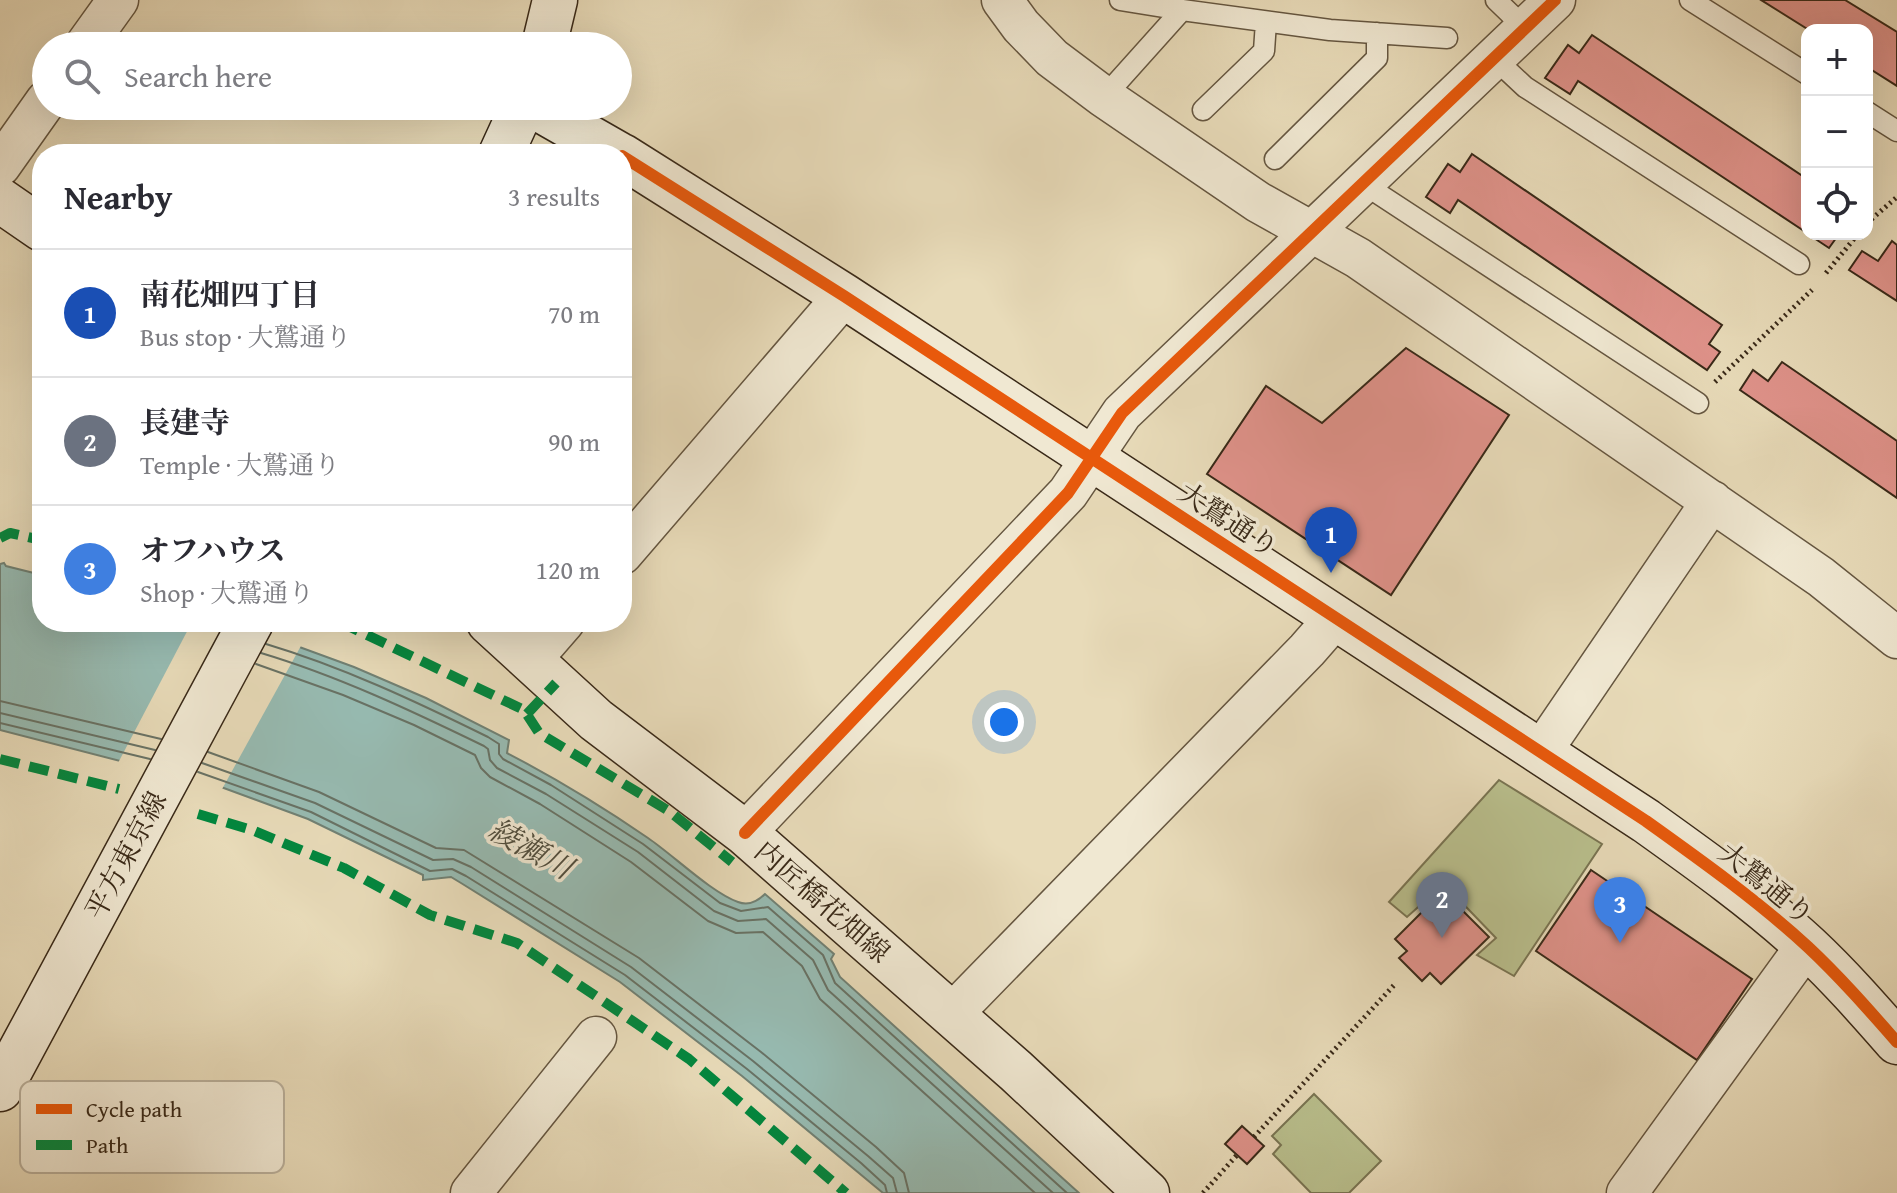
<!DOCTYPE html>
<html lang="en">
<head>
<meta charset="utf-8">
<style>
  body { margin:0; font-family:"Gentium Book Plus","Noto Serif JP",serif; background:#f2f2f3; color:#2b2b33 }
  .controls { position:absolute; right:24px; top:24px; display:grid; overflow:hidden; border-radius:16px; box-shadow:0 8px 32px #0002 }
  .controls button { width:72px; height:72px; display:grid; place-items:center; padding:0; border:0; border-bottom:2px solid #e1e1e2; background:#fff; color:#2b2b33; font:40px sans-serif }
  .you { position:absolute; left:1004px; top:722px; width:28px; height:28px; margin:-20px; border:6px solid #fff; border-radius:50%; background:#1a73e8; box-shadow:0 0 0 12px #1a73e833 }
  .badge { display:grid; place-items:center; width:52px; height:52px; border-radius:50%; background:#7c3aed; color:#fff; font-size:26px; font-weight:700 }
  .pin { position:absolute; translate:-50% -66px; filter:drop-shadow(0 2px 4px #0008) }
  .pin::after { content:''; position:absolute; top:42px; width:28px; height:24px; background:inherit; clip-path:polygon(0 0,100% 0,50% 100%) }
  .list { margin:0; padding:0; list-style:none }
  h2 { display:flex; justify-content:space-between; align-items:center; height:104px; margin:0; padding:0 32px; font-size:34px }
  h2 small { font-size:26px; font-weight:400; color:#7c7c81 }
  .list li { display:grid; grid-template-columns:52px 1fr auto; gap:24px; align-items:center; box-sizing:border-box; height:128px; padding:0 32px; border-top:2px solid #e1e1e2 }
  .list b { display:block; font-size:30px; white-space:nowrap }
  .list p { margin:0; font-size:26px; white-space:nowrap; color:#7c7c81 }
  .list em { font-size:26px; font-style:normal; color:#7c7c81 }
  .icon { flex:none; width:44px; height:44px; fill:none; stroke:currentColor; stroke-width:2; stroke-linecap:round; stroke-linejoin:round }
  .map { position:relative; flex:none; width:1897px; height:1193px; overflow:hidden }
  .search { position:absolute; background:#fff; box-shadow:0 8px 32px #0002; left:32px; top:32px; width:600px; height:88px; display:flex; align-items:center; gap:20px; box-sizing:border-box; padding:0 28px; border-radius:44px; color:#7c7c81; font-size:30px }
  .panel { position:absolute; background:#fff; box-shadow:0 8px 32px #0002; left:32px; top:144px; width:600px; height:488px; border-radius:32px }
  .map>svg:first-child { display:block }
  .green { fill:#b9bf8d; stroke:#797452; stroke-width:2 }
  .water { fill:#97bbb2; stroke:#718174; stroke-width:2 }
  .pier { fill:#e8dbb9 }
  .lines { fill:none; stroke-linecap:round; stroke-linejoin:round }
  .shore { stroke:#687265; stroke-width:2 }
  .building { fill:#df928a; stroke:#392918; stroke-width:2 }
  .lane-casing { stroke:#655640; stroke-width:23 }
  .street-casing { stroke:#655640; stroke-width:43 }
  .secondary-casing { stroke:#392918; stroke-width:47 }
  .path { stroke:#392918; stroke-width:5; stroke-dasharray:2 4; stroke-linecap:butt }
  .lane { stroke:#f0e8d2; stroke-width:20 }
  .street { stroke:#f0e8d2; stroke-width:40 }
  .secondary { stroke:#f0e8d2; stroke-width:44 }
  .quiet { stroke:#00873e; stroke-width:10; stroke-dasharray:20 10; stroke-linecap:butt }
  .cycleway-casing { stroke:#f0e8d2; stroke-width:17 }
  .cycleway { stroke:#e8590c; stroke-width:12 }
  .labels { text-anchor:middle; dominant-baseline:central; stroke-width:7; stroke-linejoin:round; paint-order:stroke }
  .street-label { font-size:28px; fill:#392918; stroke:#f0e8d2 }
  .water-label { font-size:30px; font-style:italic; fill:#504e3e; stroke:#f0e8d2 }
  .key { fill:#f0e8d2; stroke:#b9af9a; stroke-width:2 }
  .key-label { font-size:22px; fill:#392918 }
</style>
</head>
<body>
<div class="map">
<svg width="1897" height="1193" viewBox="0 0 1897 1193">
  <rect width="100%" height="100%" fill="#e8dbb9"/>
  <filter id="stains"><feTurbulence type="fractalNoise" baseFrequency=".0025" numOctaves="4"/><feColorMatrix values="0 0 0 0 .2 0 0 0 0 .09 0 0 0 0 .02 0 0 0 .5 -.17"/></filter>
  <radialGradient id="worn" r=".72"><stop offset=".6" stop-color="#630" stop-opacity="0"/><stop offset="1" stop-color="#630" stop-opacity=".3"/></radialGradient>
  <path class="green" d="M1499,780l103,64 -88,132 -37,-21 19,-17 -52,-54 -37,33 -18,-15z
    M1314,1094l67,67 -32,32h-38l-38,-39 8,-9 -9,-9z"/>
  <path class="water" d="M4,563l2,3 36,9v47h177l64,19 71,26 72,31 83,42 -2,13c48,25 96,54 141,85 25,17 64,55 90,64 10,4 19,0 27,-8l69,60 -3,5 9,18 239,216h-196l-141,-117 -122,-94 -159,-99 -10,-6 -28,3v-5l-115,-56 -87,-32 -221,-57v-166z"/>
  <path class="pier" d="M192,622h41l69,22 -81,147 -103,-28z"/>
  <g class="lines">
    <path class="shore" d="M266,644c77,23 151,58 222,93l11,7v10l4,5 48,26 92,59 77,59 21,8 27,-4 55,48 12,28 232,210
      M261,653c77,23 151,58 223,93l4,3 2,11 7,8 49,26 92,58 76,59 24,10 28,-2 47,41 15,30 225,203
      M256,664l87,31 71,30 61,30 6,13 9,9 50,27 91,58 77,59 28,12 27,-1 39,34 18,33 215,194
      M0,701l161,38
      M0,713l155,37
      M0,723l150,36
      M208,752l111,40 117,56 28,2 175,108 122,94 115,95 28,26 5,20
      M202,763l113,40 118,57 20,-1 18,8 160,100 122,94 115,95 25,22 4,15
      M198,772l113,40 119,59 22,-2 14,7 159,99 122,94 114,94 24,22 2,8"/>
  </g>
  <path class="building" d="M1761,0h84l52,32v54l-30,-19v-37h-58z
    M1592,35l215,144v54l-229,-152 -8,13 -25,-16 23,-33 11,8z
    M1472,154l250,171 -13,19 11,8 -13,18 -249,-170 -8,13 -24,-16 22,-33 12,8z
    M1808,234h31l-10,14z
    M1892,241l5,4v56l-48,-31 13,-19 16,10z
    M1406,348l103,67 -118,180 -184,-121 59,-88 56,37z
    M1782,362l115,79v57l-157,-108 13,-20 15,11z
    M1591,870l161,109 -55,81 -161,-109z
    M1443,891l46,46 -48,47 -11,-11 -8,8 -23,-23 8,-7 -12,-12z
    M1242,1126l22,20 -17,18 -22,-20z"/>
  <g class="lines">
    <g class="lane-casing">
      <path id="lane" d="M1496,0l30,29
        M1690,0l117,74
        M1182,10l148,20 117,8
        M1494,58l31,29 274,177
        M1104,97l78,-87 -62,-10
        M1203,110l61,-59 2,-29
        M1867,112l30,19
        M1275,159l102,-101v-25
        M1362,183l336,220"/>
    </g>
    <g class="street-casing">
      <path id="street" d="M1002,0l19,26 31,32 52,39 154,105 100,56 463,319 76,61
        M85,46l33,-46
        M0,166l46,-65
        M622,554l222,-258
        M531,660l33,-38
        M1541,752l171,-251
        M745,833l323,-340 54,-80 433,-413
        M952,1014l355,-364 28,-32
        M471,1193l125,-156
        M1627,1193l179,-247"/>
    </g>
    <g class="secondary-casing">
      <path id="secondary" d="M544,46l11,-46
        M534,106l84,48
        M501,154l22,-48
        M622,156l222,140 802,525c56,40 112,80 162,126 32,30 60,62 89,95
        M0,200l42,29
        M489,622l107,98 149,113 271,238 131,122
        M0,1089l251,-467"/>
    </g>
    <path class="path" d="M1867,223l30,-26
      M1826,273l32,-39
      M1715,382l97,-92
      M1254,1137l142,-154
      M1203,1193l34,-38"/>
    <use href="#lane" class="lane"/>
    <use href="#street" class="street"/>
    <use href="#secondary" class="secondary"/>
    <path class="quiet" d="M0,538l10,-5 32,7
      M340,622l184,88 15,23 130,78 63,51
      M527,714l29,-31
      M0,759l119,30
      M198,814l54,16 92,38 86,47 87,28 172,116 157,134"/>
    <g class="cycleway-casing">
      <path id="cycleway" d="M622,156l222,140 802,525c56,40 112,80 162,126 32,30 60,62 89,95
        M745,833l323,-340 54,-80 433,-413"/>
    </g>
    <use href="#cycleway" class="cycleway"/>
  </g>
  <g class="labels">
    <g class="street-label">
      <text transform="translate(1229 519) rotate(33)">大鷲通り</text>
      <text transform="translate(125 855) rotate(-62)">平方東京線</text>
      <text transform="translate(1767 883) rotate(39)">大鷲通り</text>
      <text transform="translate(823 901) rotate(41)">内匠橋花畑線</text>
    </g>
    <g class="water-label">
      <text transform="translate(531 848) rotate(29)">綾瀬川</text>
    </g>
  </g>
  <rect x="20" y="1081" width="264" height="92" rx="12" class="key"/>
  <rect x="36" y="1104" width="36" height="10" fill="#e8590c"/>
  <rect x="36" y="1140" width="36" height="10" fill="#00873e"/>
  <g class="key-label">
    <text x="86" y="1117">Cycle path</text>
    <text x="86" y="1153">Path</text>
  </g>
  <rect width="100%" height="100%" filter="url(#stains)"/>
  <rect width="100%" height="100%" fill="url(#worn)"/>
</svg>
<div class="controls">
<button>+</button>
<button>−</button>
<button><svg class="icon" aria-label="locate" viewBox="0 0 24 24"><circle cx="12" cy="12" r="6"/><path d="M12 2v4M12 18v4M2 12h4M18 12h4"/></svg></button>
</div>
<div class="you"></div>
<div class="pin badge" style="left:1331px;top:573px;background:#1a4fb4">1</div>
<div class="pin badge" style="left:1442px;top:938px;background:#6b7280">2</div>
<div class="pin badge" style="left:1620px;top:943px;background:#3f7fe0">3</div>
<div class="search"><svg class="icon" aria-label="search" viewBox="0 0 24 24"><circle cx="10" cy="10" r="6"/><path d="M15 15l6 6"/></svg>Search here</div>
<section class="panel">
<h2>Nearby<small>3 results</small></h2>
<ul class="list">
<li><span class="badge" style="background:#1a4fb4">1</span><div><b>南花畑四丁目</b><p>Bus stop · 大鷲通り</p></div><em>70 m</em></li>
<li><span class="badge" style="background:#6b7280">2</span><div><b>長建寺</b><p>Temple · 大鷲通り</p></div><em>90 m</em></li>
<li><span class="badge" style="background:#3f7fe0">3</span><div><b>オフハウス</b><p>Shop · 大鷲通り</p></div><em>120 m</em></li>
</ul>
</section>
</div>
</body>
</html>
